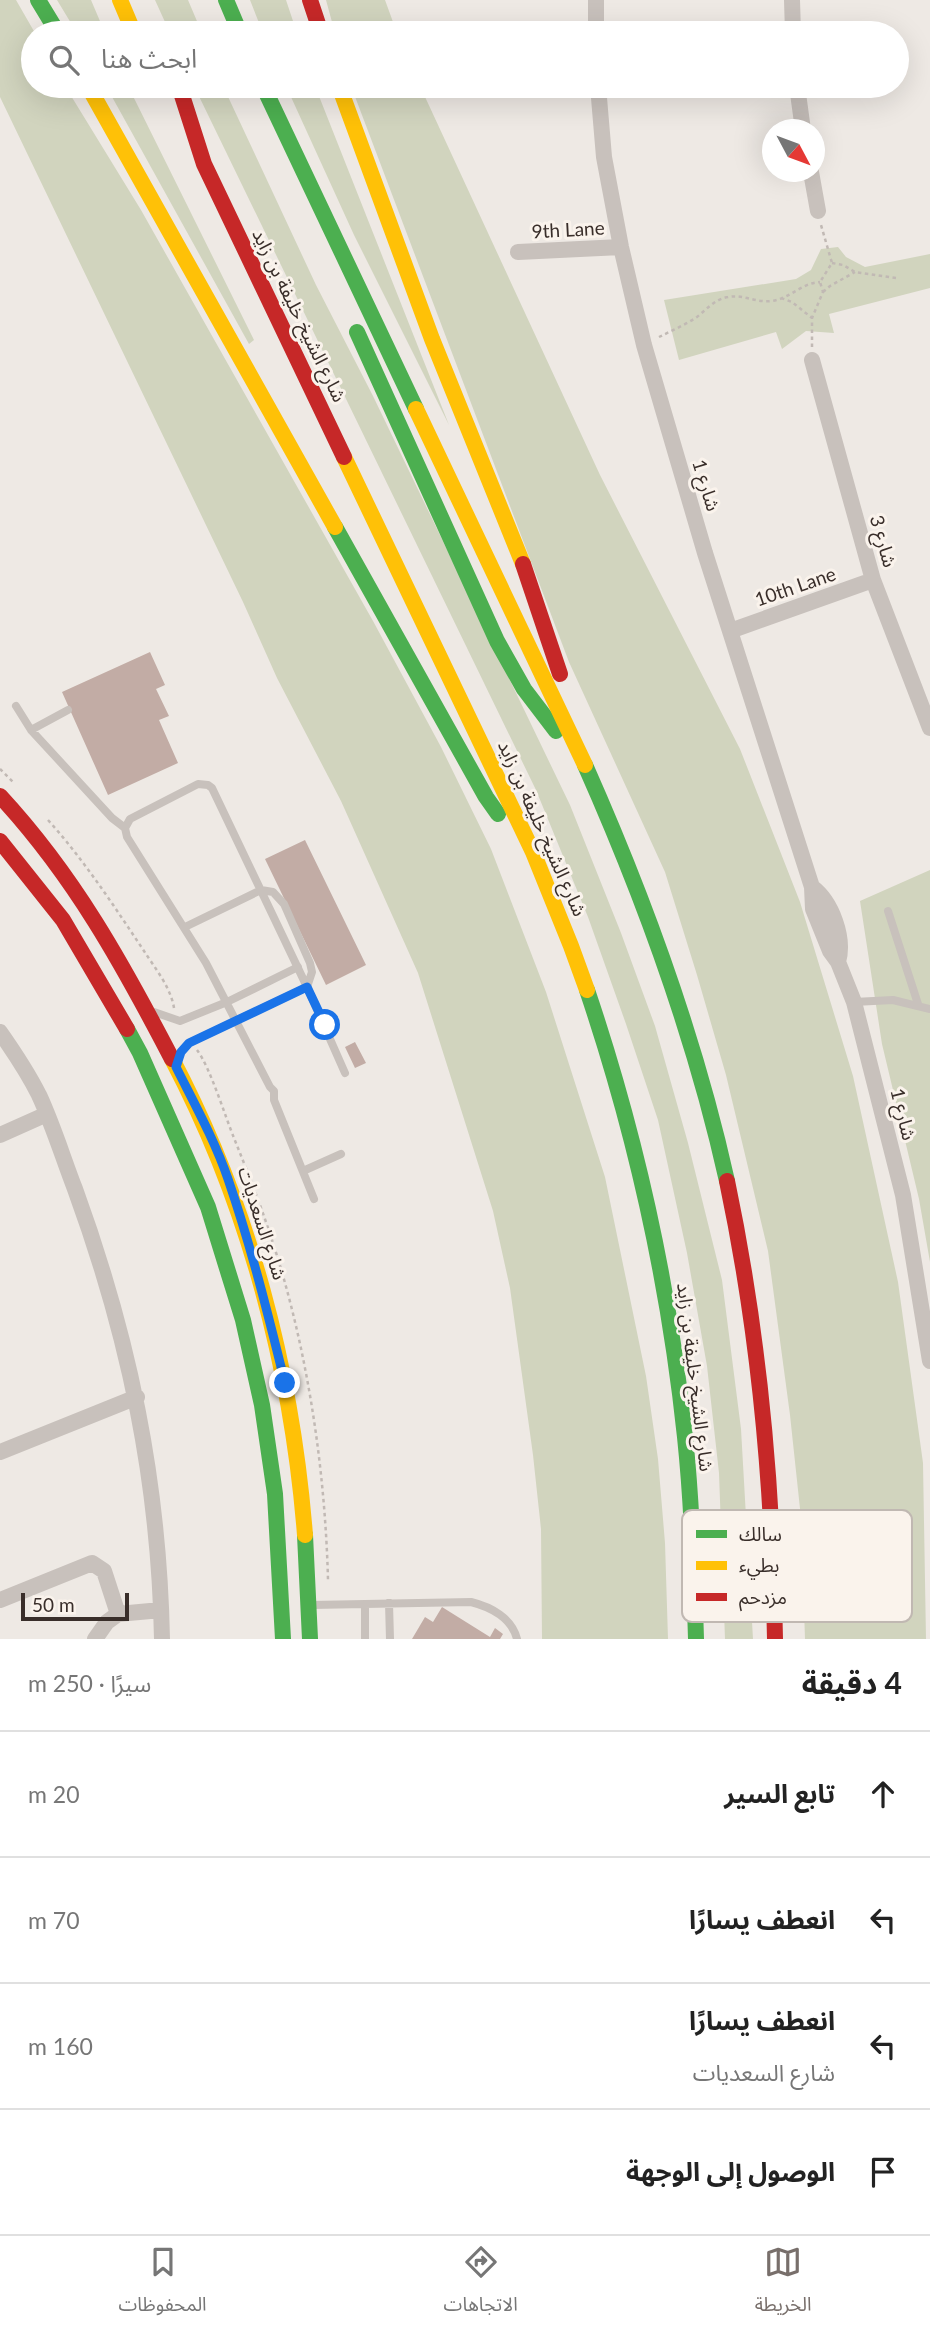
<!DOCTYPE html>
<html lang="ar">
<head>
<meta charset="utf-8">
<style>
  body { margin:0; font-family:Lato,"Noto Sans Arabic",sans-serif; background:#f6f6f6; color:#222; direction:rtl }
  .compass { position:absolute; left:762px; top:119px; width:63px; height:63px; border-radius:50%; background:#fff; box-shadow:0 7px 28px #0002; rotate:131deg }
  .scale { position:absolute; left:21px; bottom:18px; width:108px; box-sizing:border-box; padding-left:7px; border:4px solid #392e2a; border-top:0; font-size:19px; line-height:24px; white-space:nowrap; color:#392e2a; -webkit-text-stroke:5px #faf3ec; paint-order:stroke }
  .stop { position:absolute; width:21px; height:21px; margin:-16px; border:5px solid #1a73e8; border-radius:50%; background:#fff }
  .stop.end { background:#1a73e8; border-color:#fff; box-shadow:0 2px 7px #0008 }
  .list { margin:0; padding:0; list-style:none }
  h2 { display:flex; justify-content:space-between; align-items:center; height:91px; margin:0; padding:0 28px; font-size:30px }
  h2 small { font-size:23px; font-weight:400; color:#767676 }
  .list li { display:grid; grid-template-columns:46px 1fr auto; gap:21px; align-items:center; box-sizing:border-box; height:126px; padding:0 28px; border-top:2px solid #e0e0e0 }
  .list b { display:block; font-size:26px; white-space:nowrap }
  .list p { margin:0; font-size:23px; white-space:nowrap; color:#767676 }
  .list em { font-size:23px; font-style:normal; color:#767676 }
  .icon { flex:none; width:38px; height:38px; fill:none; stroke:currentColor; stroke-width:2; stroke-linecap:round; stroke-linejoin:round }
  .map { position:relative; flex:none; width:930px; height:1639px; overflow:hidden; direction:ltr }
  .search { position:absolute; background:#fff; box-shadow:0 7px 28px #0002; left:21px; right:21px; top:21px; height:77px; display:flex; align-items:center; gap:18px; box-sizing:border-box; padding:0 24px; border-radius:38px; color:#767676; font-size:26px }
  .sheet { height:595px; background:#fff }
  nav { display:flex; justify-content:space-around; align-items:center; box-sizing:border-box; height:98px; border-top:2px solid #e0e0e0; background:#fff; font-size:19px; color:#767676 }
  nav a { display:grid; justify-items:center; gap:4px }
  nav .on { color:#786f6b }
  .map>svg:first-child { display:block }
  .green { fill:#d1d4be }
  .building { fill:#c2aca5 }
  .lines { fill:none; stroke-linecap:round; stroke-linejoin:round }
  .path { stroke:#c1b9b4; stroke-width:2.5; stroke-dasharray:3.5 3.5; stroke-linecap:butt }
  .lane { stroke:#c8c1bc; stroke-width:8 }
  .street { stroke:#c8c1bc; stroke-width:16 }
  .fast { stroke:#4caf50; stroke-width:16 }
  .slow { stroke:#ffc107; stroke-width:16 }
  .jam { stroke:#c62828; stroke-width:16 }
  .route { stroke:#1a73e8; stroke-width:9 }
  .labels { text-anchor:middle; dominant-baseline:central; stroke-width:6; stroke-linejoin:round; paint-order:stroke }
  .street-label { font-size:19px; fill:#392e2a; stroke:#faf3ec }
  .key { fill:#faf3ec; stroke:#c0b8b2; stroke-width:2 }
  .key-label { font-size:19px; fill:#392e2a }
</style>
</head>
<body>
<div class="map">
<svg width="930" height="1639" viewBox="0 0 930 1639">
  <rect width="100%" height="100%" fill="#eee9e4"/>
  <path class="green" d="M0,0h16l19,33 -2,53h32l76,124 232,411 68,126 50,102 55,143 59,185 41,199 12,83 7,84 3,96h-126l-1,-110 -8,-74 -23,-167 -17,-77 -75,-238 -77,-172 -64,-123 -34,-76 -243,-505z
    M57,0h34l14,33h-28z
    M155,0h33l14,33h-32z
    M250,0h36l11,33h-34z
    M326,0h59l12,33h-62z
    M106,86h22l126,254 -5,4z
    M194,86h29l93,199 57,111 197,409 51,128 34,93 33,117 34,137 19,149 12,210h-28l-6,-166 -12,-107 -20,-113 -29,-133 -32,-96 -38,-107 -52,-127z
    M286,86h29l134,339 -95,-190z
    M351,86h69l180,389 140,274 60,153 53,174 45,206 25,181 3,176h-121l-4,-121 -11,-103 -22,-164 -42,-176 -29,-100 -32,-103 -96,-210z
    M838,247l8,10 19,10 65,-13v34l-101,26 5,19 -28,-2 -24,18 -6,-17 -97,28 -15,-60 132,-21 15,-9 10,-21z
    M930,870v392l-11,-63 -37,-155 -22,-143z"/>
  <path class="building" d="M150,652l15,33 -9,4 13,27 -10,4 19,43 -70,32 -46,-103z
    M305,840l61,125 -40,20 -61,-126z
    M355,1042l11,21 -11,5 -10,-21z
    M442,1607l48,30 5,-9 8,6 -3,5h-88l13,-22 8,5z"/>
  <g class="lines">
    <path class="path" d="M832,263l11,2 12,7 41,6
      M823,292l7,-6 25,-14
      M781,298l11,4 20,16
      M659,337c12,-6 26,-12 38,-20 10,-8 18,-18 31,-20 15,-3 28,6 43,4 19,-2 30,-18 49,-19
      M812,347v-29l11,-26 -3,-10 12,-19 -11,-38
      M0,769l13,13
      M48,820c36,40 66,86 96,131 11,17 27,37 30,57
      M197,1050c13,17 28,66 37,88 12,30 24,60 34,90 38,111 57,236 60,352"/>
    <path class="lane" d="M16,706l15,24 81,88 13,10
      M31,730l37,-20
      M888,911l30,93
      M854,1002l39,-2 37,9
      M154,1012l26,9 47,-19 71,-35
      M177,1060l4,-8 8,-9 118,-56 5,-15 -2,-9 -26,-59 -11,-12 -12,-2 -76,37
      M303,1171l38,-17
      M314,1199l-40,-99v-9l-4,-4 -64,-124 -79,-126 -2,-9 5,-9 68,-35 10,1 4,3 95,199 38,86
      M389,1603l1,36
      M365,1604v35
      M312,1605l159,-3c20,5 41,16 46,37"/>
    <path class="street" d="M596,0v33
      M792,0l1,33
      M598,86l6,71 17,90 23,98 61,208 107,334 1,22 17,42 8,11 16,40 49,193 27,166
      M797,86l6,44
      M811,172l7,39
      M518,252l103,-5
      M812,360l61,220 57,148
      M730,631l143,-51
      M812,887c20,15 33,51 26,75
      M0,1032c14,20 28,41 39,63 14,30 24,63 36,94 54,148 84,292 87,450
      M0,1135l47,-21
      M0,1452l137,-55
      M0,1600l92,-37 12,8 14,43
      M95,1639l12,-17 11,-8 43,-4"/>
    <path class="fast" d="M38,0l20,33
      M226,0l14,33
      M263,86l153,323
      M357,332l140,309 27,48 32,42
      M335,527l151,270 12,17
      M585,765c60,135 110,272 142,416
      M587,990c49,145 82,295 98,447 7,67 9,135 11,202
      M127,1029l13,24 68,154 35,113 19,85 13,89 8,145
      M305,1535l5,104"/>
    <path class="slow" d="M120,0l14,33
      M88,86l247,441
      M339,86l93,253 91,225
      M416,409l169,356
      M344,457l189,395 38,94 16,44
      M172,1059c77,146 120,311 133,476"/>
    <path class="jam" d="M310,0l11,33
      M179,86l25,78 140,293
      M523,564l37,110
      M0,796c74,80 122,167 172,263
      M0,841l63,79 64,109
      M727,1181c32,152 46,303 48,458"/>
  </g>
  <g class="lines">
    <path class="route" d="M285,1383c-17,-69 -34,-137 -57,-204 -13,-38 -34,-76 -52,-112l5,-15 8,-9 118,-56 18,38"/>
  </g>
  <g class="labels">
    <g class="street-label">
      <text transform="translate(568 229) rotate(-3)">9th Lane</text>
      <text transform="translate(300 315) rotate(64)">شارع الشيخ خليفة بن زايد</text>
      <text transform="translate(707 485) rotate(73)">شارع 1</text>
      <text transform="translate(884 541) rotate(74)">شارع 3</text>
      <text transform="translate(795 586) rotate(-19)">10th Lane</text>
      <text transform="translate(543 828) rotate(66)">شارع الشيخ خليفة بن زايد</text>
      <text transform="translate(904 1114) rotate(76)">شارع 1</text>
      <text transform="translate(263 1223) rotate(72)">شارع السعديات</text>
      <text transform="translate(696 1377) rotate(83)">شارع الشيخ خليفة بن زايد</text>
    </g>
  </g>
  <rect x="682" y="1510" width="230" height="112" rx="10" class="key"/>
  <rect x="696" y="1530" width="31" height="8" fill="#4caf50"/>
  <rect x="696" y="1561" width="31" height="9" fill="#ffc107"/>
  <rect x="696" y="1593" width="31" height="8" fill="#c62828"/>
  <g class="key-label">
    <text x="739" y="1541">سالك</text>
    <text x="739" y="1572">بطيء</text>
    <text x="739" y="1604">مزدحم</text>
  </g>
</svg>
<svg class="compass" viewBox="-18 -18 36 36"><path d="M0-13l5 13h-10z" fill="#e53935"/><path d="M0 13l5-13h-10z" fill="#767676"/></svg>
<div class="scale">50 m</div>
<div class="stop" style="left:325px;top:1025px"></div>
<div class="stop end" style="left:285px;top:1383px"></div>
<div class="search"><svg class="icon" aria-label="search" viewBox="0 0 24 24"><circle cx="10" cy="10" r="6"/><path d="M15 15l6 6"/></svg>ابحث هنا</div>
</div>
<section class="sheet">
<h2>4 دقيقة<small>سيرًا · 250 m</small></h2>
<ul class="list">
<li><svg class="icon" aria-label="ahead" viewBox="0 0 24 24"><path d="M12 20V5M6 11l6-6 6 6"/></svg><div><b>تابع السير</b></div><em>20 m</em></li>
<li><svg class="icon" aria-label="left" viewBox="0 0 24 24"><path d="M17 20v-9H6M10 6l-5 5 5 5"/></svg><div><b>انعطف يسارًا</b></div><em>70 m</em></li>
<li><svg class="icon" aria-label="left" viewBox="0 0 24 24"><path d="M17 20v-9H6M10 6l-5 5 5 5"/></svg><div><b>انعطف يسارًا</b><p>شارع السعديات</p></div><em>160 m</em></li>
<li><svg class="icon" aria-label="arrive" viewBox="0 0 24 24"><path d="M6 21V4h12l-3 4 3 4H6"/></svg><div><b>الوصول إلى الوجهة</b></div></li>
</ul>
</section>
<nav>
<a class="on"><svg class="icon" aria-label="map" viewBox="0 0 24 24"><path d="M3 6l6-2 6 2 6-2v14l-6 2-6-2-6 2zM9 4v14M15 6v14"/></svg>الخريطة</a>
<a><svg class="icon" aria-label="directions" viewBox="0 0 24 24"><path d="M12 3l9 9-9 9-9-9zM9 14v-3h6M13 9l2 2-2 2"/></svg>الاتجاهات</a>
<a><svg class="icon" aria-label="saved" viewBox="0 0 24 24"><path d="M7 4h10v16l-5-4-5 4z"/></svg>المحفوظات</a>
</nav>
</body>
</html>
